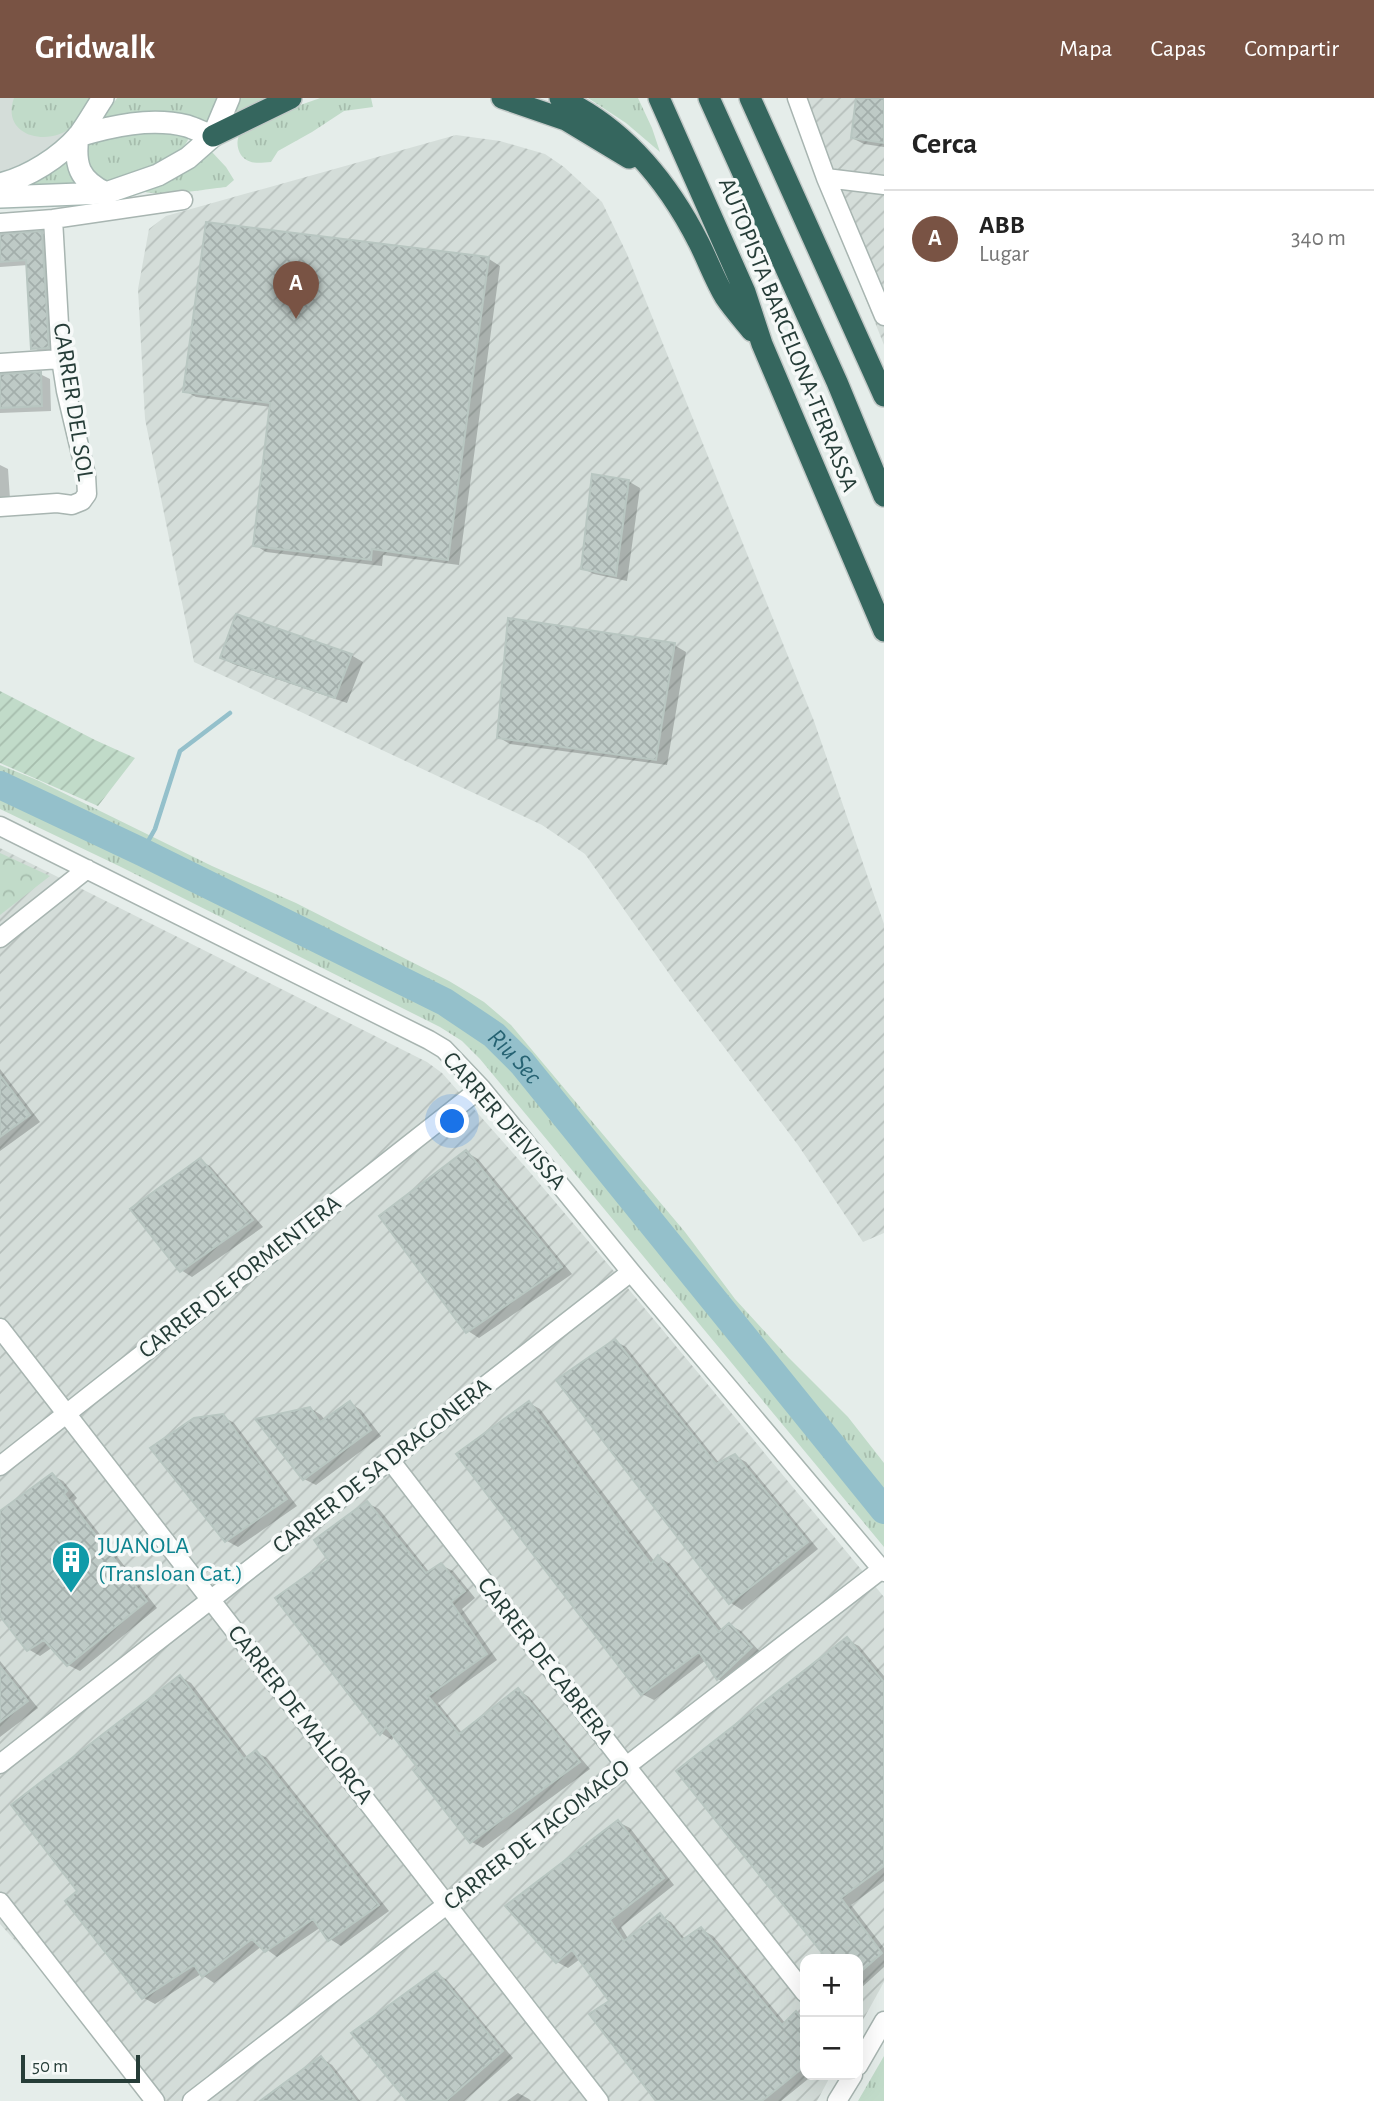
<!DOCTYPE html>
<html lang="es">
<head>
<meta charset="utf-8">
<style>
  body { margin:0; font-family:"Alegreya Sans",sans-serif; background:#f2f2f2; color:#222 }
  .controls { position:absolute; right:21px; bottom:21px; display:grid; overflow:hidden; border-radius:14px; box-shadow:0 7px 28px #0002 }
  .controls button { width:63px; height:63px; display:grid; place-items:center; padding:0; border:0; border-bottom:2px solid #e0e0e0; background:#fff; color:#222; font:35px sans-serif }
  .scale { position:absolute; left:21px; bottom:18px; width:119px; box-sizing:border-box; padding-left:7px; border:4px solid #263d38; border-top:0; font-size:19px; line-height:24px; white-space:nowrap; color:#263d38; -webkit-text-stroke:5px #f6f9f8; paint-order:stroke }
  .you { position:absolute; left:453px; top:1024px; width:24px; height:24px; margin:-18px; border:5px solid #fff; border-radius:50%; background:#1a73e8; box-shadow:0 0 0 10px #1a73e833 }
  .badge { display:grid; place-items:center; width:46px; height:46px; border-radius:50%; background:#795344; color:#fff; font-size:23px; font-weight:700 }
  .pin { position:absolute; translate:-50% -58px; filter:drop-shadow(0 2px 4px #0008) }
  .pin::after { content:''; position:absolute; top:37px; width:24px; height:21px; background:inherit; clip-path:polygon(0 0,100% 0,50% 100%) }
  .list { margin:0; padding:0; list-style:none }
  h2 { display:flex; justify-content:space-between; align-items:center; height:91px; margin:0; padding:0 28px; font-size:30px }
  h2 small { font-size:23px; font-weight:400; color:#767676 }
  .list li { display:grid; grid-template-columns:46px 1fr auto; gap:21px; align-items:center; box-sizing:border-box; height:98px; padding:0 28px; border-top:2px solid #e0e0e0 }
  .list b { display:block; font-size:26px; white-space:nowrap }
  .list p { margin:0; font-size:23px; white-space:nowrap; color:#767676 }
  .list em { font-size:23px; font-style:normal; color:#767676 }
  .map { position:relative; flex:none; width:884px; height:2003px; overflow:hidden }
  header { display:flex; align-items:center; gap:42px; box-sizing:border-box; height:98px; padding:0 35px; background:#795344; color:#fff }
  header strong { font-size:33px }
  nav { display:flex; gap:38px; margin-inline-start:auto; font-size:24px }
  main { display:flex }
  aside { flex:1; background:#fff }
  .map>svg:first-child { display:block }
  .built { fill:#d4ddd9 }
  .industrial { fill:url(#industrial-furrows) }
  .grass { fill:url(#grass-tufts) }
  .forest { fill:url(#forest-crowns) }
  .garden { fill:url(#garden-furrows) }
  .shadow { fill:#0003 }
  .lines { fill:none; stroke-linecap:round; stroke-linejoin:round }
  .stream { stroke:#94c0cb; stroke-width:4.5 }
  .river { stroke:#94c0cb; stroke-width:28 }
  .building { fill:url(#building-cross-hatch); stroke:#b8c6c1; stroke-width:2 }
  .street-casing { stroke:#a8b5b1; stroke-width:21 }
  .secondary-casing { stroke:#a5b7b2; stroke-width:24 }
  .highway-casing { stroke:#c2c9c7; stroke-width:24 }
  .street { stroke:#fff; stroke-width:18 }
  .secondary { stroke:#fff; stroke-width:21 }
  .highway { stroke:#35665e; stroke-width:21 }
  .labels { text-anchor:middle; dominant-baseline:central; stroke-width:7; stroke-linejoin:round; paint-order:stroke }
  .street-label { font-size:24px; fill:#263d38; stroke:#f6f9f8 }
  .culture-label { font-size:24px; fill:#0d838f; stroke:#f6f9f8; text-anchor:start }
  .water-label { font-size:26px; font-style:italic; fill:#266373; stroke:#f6f9f8 }
</style>
</head>
<body>
<header>
<strong>Gridwalk</strong>
<nav><a>Mapa</a><a>Capas</a><a>Compartir</a></nav>
</header>
<main>
<div class="map">
<svg width="884" height="2003" viewBox="0 0 884 2003">
  <defs>
    <pattern id="industrial-furrows" width="10" height="10" patternUnits="userSpaceOnUse" patternTransform="scale(1.75)"><rect width="10" height="10" fill="#d4ddd9"/><path d="M-1 1l2-2M0 10L10 0M9 11l2-2" fill="none" stroke="#b6bfbb"/></pattern>
    <pattern id="grass-tufts" width="24" height="20" patternUnits="userSpaceOnUse" patternTransform="scale(1.75)"><rect width="24" height="20" fill="#c1dbc9"/><path d="M3 7l-1-3M5 7V3M7 7l1-3M15 17l-1-3M17 17v-4M19 17l1-3" fill="none" stroke="#a6bdad"/></pattern>
    <pattern id="forest-crowns" width="20" height="18" patternUnits="userSpaceOnUse" patternTransform="scale(1.75)"><rect width="20" height="18" fill="#c1dbc9"/><path d="M2 6a3 3 0 1 1 6 0M12 15a3 3 0 1 1 6 0" fill="none" stroke="#a6bdad"/></pattern>
    <pattern id="garden-furrows" width="10" height="10" patternUnits="userSpaceOnUse" patternTransform="scale(1.75)"><rect width="10" height="10" fill="#c1dbc9"/><path d="M-1 1l2-2M0 10L10 0M9 11l2-2" fill="none" stroke="#a6bdad"/></pattern>
    <pattern id="building-cross-hatch" width="8" height="8" patternUnits="userSpaceOnUse" patternTransform="scale(1.75)"><rect width="8" height="8" fill="#becac6"/><path d="M0 0l8 8M0 8l8-8" fill="none" stroke="#a3aeab"/></pattern>
  </defs>
  <rect width="100%" height="100%" fill="#e5edea"/>
  <path class="built" d="M0,0h94l-7,13 -24,27 -27,22 -36,18z"/>
  <path class="industrial" d="M787,0h97v247l-49,-123z
    M456,37l44,6 45,13 19,13 38,35 25,52 187,467 70,203v309l-21,9 -65,-97 -121,-160 -92,-131 -43,-29 -348,-163 -49,-243 -7,-130 11,-60 17,-13z
    M0,750l427,214 15,11 86,97 84,99 272,328v385l-26,47v-70h-53v116h26l-14,26h-657l-160,-177z"/>
  <path class="grass" d="M14,0h78c-6,9 -11,21 -19,28 -24,22 -73,10 -59,-28z
    M117,0h103l-12,28 -101,-6 -2,-3z
    M240,0h35l-46,24z
    M320,0h51l2,9 -29,4 -32,21 -34,19 -7,11c-12,1 -22,3 -30,-7 -4,-6 -5,-15 -1,-21 10,-12 64,-30 80,-36z
    M588,0h50l14,30 8,24 -34,-29z
    M168,31l21,8c-6,23 -71,53 -92,40 -5,-3 -9,-12 -12,-18l2,-14 7,-6z
    M211,53l15,16 8,13 -8,7c-19,2 -75,12 -88,2l51,-23z
    M67,58l11,30 -74,3z
    M0,667l37,15 175,86 84,37 153,78 35,21 27,23 174,207 50,67 53,58 60,60 36,46v84l-404,-488 -18,-18 -22,-14 -321,-161 -119,-57z
    M884,1958v45h-26z"/>
  <path class="forest" d="M0,755l50,23 -50,39z"/>
  <path class="garden" d="M0,593l95,49 40,18 -37,48 -98,-43z"/>
  <path class="shadow" d="M858,0h26v49l-20,-3 -12,-6z
    M42,135l9,5 7,114 -16,1 -9,-6 -5,-82 -28,2v-31z
    M489,161l11,7 -41,299 -76,-10 -1,11 -116,-14 -11,-7 16,-138 -75,-10 -11,-6z
    M40,276l10,5 1,32 -51,2v-37z
    M0,367l8,4 2,30 -10,2z
    M628,383l12,7 -13,93 -33,-7 -12,-6z
    M237,518l114,39 12,7 -16,41 -114,-39 -11,-6z
    M674,547l12,7 -19,113 -157,-21 -12,-7z
    M0,971l40,53 -40,29z
    M466,1054l12,7 94,115 -93,64 -11,-7z
    M200,1062l11,7 52,60 -71,50 -11,-7z
    M615,1243l11,6 94,117 15,-8 11,6 72,87 -76,61 -11,-7 -173,-222z
    M350,1305l11,7 20,26 -65,49 -12,-6 6,-71 11,7 4,5z
    M529,1305l11,6 115,153 4,-5 11,7 53,67 7,-6 11,6 21,23 -33,31 -11,-6 -12,-19 -52,40 -12,-6z
    M222,1318l12,7 63,83 -59,41 -11,-6 -75,-92z
    M52,1377l11,6 14,17 -3,3 83,107 -77,63 -12,-6 -15,-18 -13,9 -12,-7 -28,-36v-100z
    M367,1405l12,6 51,64 11,-8 12,6 22,27 -13,11 35,51 -59,43 25,31 55,-44 11,7 61,72 -107,79 -11,-6 -52,-75 -25,-32 -3,5 -11,-7 -50,-173z
    M847,1542l12,6 25,30v205l-33,24 33,43v19l-24,22 -2,-1v-29h-28l-151,-187z
    M0,1563l38,47 -38,29z
    M180,1579l11,6 57,75 8,-6 11,6 122,153 -48,35 -11,-7 -9,-12 -44,30 -15,-11 -48,37 -13,-9 -46,30 -11,-6 -64,-107z
    M618,1724l12,6 44,57 -53,42 8,13 31,-24 11,6 14,17 16,-10 12,7 73,88 10,-10 9,5v56h8l-32,26h-123l-47,-100 -31,-42 -12,9 -11,-6z
    M436,1875l11,7 66,78 -49,43h-55z
    M321,1960l11,7 28,36h-97z
    M518,1995l11,6 2,2h-24z"/>
  <g class="lines">
    <path class="stream" d="M142,754l13,-23 25,-78 50,-38"/>
    <path class="river" id="s1" d="M0,687l142,67 303,150 49,33 28,28 362,447"/>
  </g>
  <path class="building" d="M856,0h28v45l-33,-5z
    M206,124l283,35 -41,303 -76,-11 -1,11 -118,-14 17,-143 -87,-11z
    M42,133l7,117 -18,1 -5,-89 -26,2v-28z
    M41,274l1,34 -42,2v-34z
    M592,376l37,6 -13,96 -35,-7z
    M236,516l116,40 -17,44 -115,-40z
    M508,520l167,25 -19,117 -159,-22z
    M0,977l30,40 -30,22z
    M466,1052l96,117 -96,66 -87,-117z
    M200,1060l53,62 -73,52 -50,-63z
    M615,1241l101,125 19,-10 73,88 -79,62 -173,-224z
    M350,1303l21,29 -68,50 -48,-61 55,-12 10,15z
    M529,1303l122,163 7,-9 61,77 10,-9 23,24 -35,33 -18,-28 -58,43 -185,-241z
    M223,1316l64,85 -62,43 -75,-94 44,-30z
    M52,1375l15,18 -3,3 83,107 -80,65 -23,-26 -17,11 -27,-35v-105z
    M367,1403l59,72 15,-10 24,28 -14,11 36,52 -59,42 31,38 59,-46 62,74 -110,81 -57,-73 4,-3 -31,-40 -6,8 -105,-137 53,-38 -14,-20z
    M847,1539l37,45v184l-43,32 41,55 -24,21v-15h-31l-151,-188z
    M0,1568l28,35 -28,21z
    M180,1577l64,84 12,-9 123,155 -51,36 -15,-22 -48,33 -13,-13 -50,38 -8,-12 -52,34 -77,-98 12,-10 -66,-86z
    M618,1722l46,58 -54,42 14,21 36,-28 22,27 19,-13 81,98 14,-14 9,12v43l-43,35h-106l-67,-87 20,-13 -37,-51 -16,13 -51,-57z
    M436,1873l67,80 -57,50h-39l-56,-68z
    M321,1958l35,45h-96z"/>
  <g class="lines">
    <g class="street-casing">
      <path id="street" d="M797,0l29,80 58,138
        M826,80l58,7
        M0,125l53,-4 130,-19
        M0,265l61,-4
        M0,409l57,-4 15,2 10,-4 5,-7 -1,-19 -20,-84 -5,-32 -8,-140
        M0,728l429,214 15,9 37,39 150,184 253,300
        M0,840l87,-69
        M0,1230l599,773
        M390,1362l236,306 179,227
        M0,1368l481,-378
        M0,1666l631,-492
        M0,1804l155,199
        M858,1968l26,-45
        M192,2003l690,-532
        M837,2003l16,-26"/>
    </g>
    <g class="secondary-casing">
      <path id="secondary" d="M0,86c29,-7 60,-27 79,-49 9,-12 16,-25 24,-37
        M106,95c-27,-13 -32,-28 -28,-57 34,-10 73,-19 109,-10 9,3 17,7 26,10
        M0,99l106,-4 52,-18 30,-17 25,-22 16,-38"/>
    </g>
    <g class="highway-casing">
      <path id="highway" d="M502,0l64,22 63,38
        M560,0c63,29 108,84 139,145 9,18 16,37 26,54 8,12 18,23 27,34
        M659,0l86,194 17,52 122,287
        M709,0l128,284 47,114
        M750,0l134,298
        M213,38l78,-38"/>
    </g>
    <use href="#street" class="street"/>
    <use href="#secondary" class="secondary"/>
    <use href="#highway" class="highway"/>
  </g>
  <defs>
    <g id="building-pin" transform="scale(2.0125)"><path d="M0 17L-7.5 6A9.5 9.5 0 1 1 7.5 6Z" fill="#0f9aa8" stroke="#f6f9f8"/><path d="M-4-6H4V6H1V3H-1V6H-4ZM-2.5-4.3h1.7v1.8h-1.7ZM.8-4.3h1.7v1.8H.8ZM-2.5-1h1.7V.8h-1.7ZM.8-1h1.7V.8H.8Z" fill="#fff"/></g>
  </defs>
  <g fill-rule="evenodd">
    <use href="#building-pin" x="71" y="1462"/>
  </g>
  <g class="labels">
    <g class="street-label">
      <text transform="translate(788 237) rotate(68)">AUTOPISTA BARCELONA-TERRASSA</text>
      <text transform="translate(73 304) rotate(81)">CARRER DEL SOL</text>
      <text transform="translate(504 1023) rotate(49)">CARRER D'EIVISSA</text>
      <text transform="translate(240 1179) rotate(-38)">CARRER DE FORMENTERA</text>
      <text transform="translate(382 1368) rotate(-38)">CARRER DE SA DRAGONERA</text>
      <text transform="translate(545 1563) rotate(52)">CARRER DE CABRERA</text>
      <text transform="translate(300 1617) rotate(52)">CARRER DE MALLORCA</text>
      <text transform="translate(537 1737) rotate(-38)">CARRER DE TAGOMAGO</text>
    </g>
    <g class="culture-label">
      <text x="98" y="1448">JUANOLA<tspan x="98" dy="28">(Transloan Cat.)</tspan></text>
    </g>
    <g class="water-label">
      <text stroke="none"><textPath href="#s1" startOffset="584">Riu Sec</textPath></text>
    </g>
  </g>
</svg>
<div class="controls">
<button>+</button>
<button>−</button>
</div>
<div class="scale">50 m</div>
<div class="you"></div>
<div class="pin badge" style="left:296px;top:221px">A</div>
</div>
<aside>
<h2>Cerca<small></small></h2>
<ul class="list">
<li><span class="badge">A</span><div><b>ABB</b><p>Lugar</p></div><em>340 m</em></li>
</ul>
</aside>
</main>
</body>
</html>
